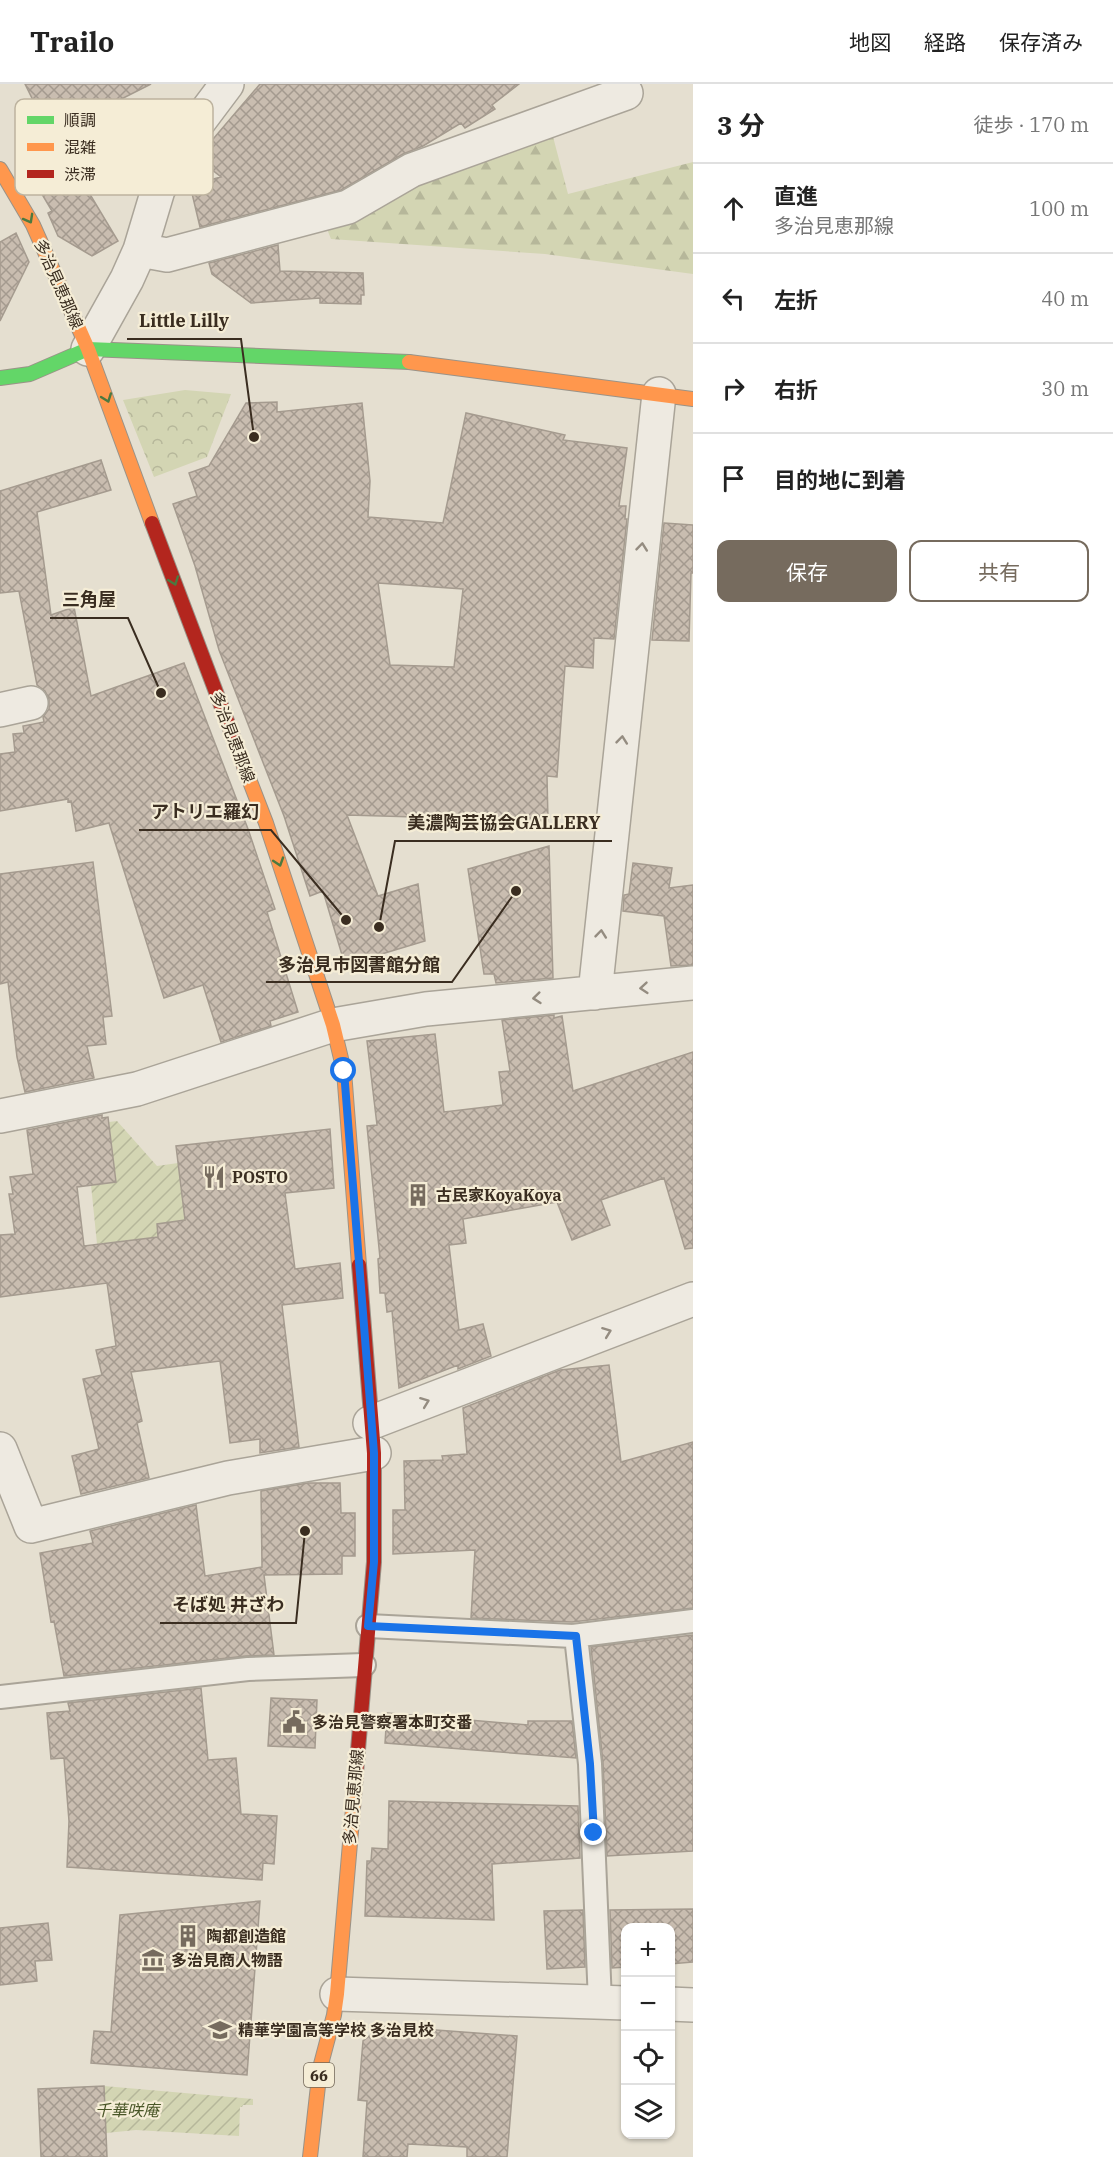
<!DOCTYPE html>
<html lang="ja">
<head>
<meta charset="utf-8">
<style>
  body { margin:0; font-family:"IBM Plex Serif","Noto Sans JP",serif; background:#f2f2f2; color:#222 }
  .controls { position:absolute; right:18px; bottom:18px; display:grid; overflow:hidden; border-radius:12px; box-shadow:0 2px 4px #0004 }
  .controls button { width:54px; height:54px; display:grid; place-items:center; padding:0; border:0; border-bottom:2px solid #e0e0e0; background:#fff; color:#222; font:30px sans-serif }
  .stop { position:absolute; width:18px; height:18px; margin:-14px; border:4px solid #1a73e8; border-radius:50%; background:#fff }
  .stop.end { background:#1a73e8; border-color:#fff; box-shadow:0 2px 6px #0008 }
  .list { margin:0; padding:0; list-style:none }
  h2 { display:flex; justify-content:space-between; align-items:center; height:78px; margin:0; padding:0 24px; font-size:26px }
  h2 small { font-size:20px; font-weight:400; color:#767676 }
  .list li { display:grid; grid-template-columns:39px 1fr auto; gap:18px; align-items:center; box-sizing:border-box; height:90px; padding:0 24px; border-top:2px solid #e0e0e0 }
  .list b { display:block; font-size:22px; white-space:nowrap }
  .list p { margin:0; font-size:20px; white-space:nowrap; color:#767676 }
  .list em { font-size:20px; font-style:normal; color:#767676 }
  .actions { display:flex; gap:12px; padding:18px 24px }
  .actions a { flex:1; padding:14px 0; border:2px solid #766b5e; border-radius:12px; text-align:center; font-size:21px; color:#766b5e }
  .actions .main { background:#766b5e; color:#fff }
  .icon { flex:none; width:33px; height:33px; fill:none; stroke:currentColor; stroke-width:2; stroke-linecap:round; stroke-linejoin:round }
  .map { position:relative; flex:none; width:693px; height:2073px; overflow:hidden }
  header { display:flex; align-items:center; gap:36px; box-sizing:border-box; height:84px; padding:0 30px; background:#fff; border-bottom:2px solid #e0e0e0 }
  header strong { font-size:28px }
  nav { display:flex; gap:33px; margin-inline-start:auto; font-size:21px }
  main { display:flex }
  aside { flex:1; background:#fff }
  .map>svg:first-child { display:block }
  .forest { fill:url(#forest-firs) }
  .park { fill:url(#park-crowns) }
  .garden { fill:url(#garden-furrows) }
  .building { fill:url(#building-cross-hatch); stroke:#a59b8f; stroke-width:1.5; fill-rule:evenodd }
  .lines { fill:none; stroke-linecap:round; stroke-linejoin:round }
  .lane-casing { stroke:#aaa498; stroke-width:26 }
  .street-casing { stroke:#aaa498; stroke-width:36 }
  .fast-casing { stroke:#9a9388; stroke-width:16 }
  .slow-casing { stroke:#9a9388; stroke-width:16 }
  .jam-casing { stroke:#9a9388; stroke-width:16 }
  .lane { stroke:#eeeae1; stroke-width:22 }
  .street { stroke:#eeeae1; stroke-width:33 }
  .fast { stroke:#63d668; stroke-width:14 }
  .slow { stroke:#ff974d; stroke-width:14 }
  .jam { stroke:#b3261e; stroke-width:14 }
  .oneway { stroke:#4c7940 }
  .oneway2 { stroke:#948c80 }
  .route { stroke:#1a73e8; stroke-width:8 }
  .labels { text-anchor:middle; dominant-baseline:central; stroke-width:4.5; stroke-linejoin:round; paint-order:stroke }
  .shield { fill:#f5edd6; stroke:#726757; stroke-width:1.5 }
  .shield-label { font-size:15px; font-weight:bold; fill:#3a2d20 }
  .street-label { font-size:16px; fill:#3a2d20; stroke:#f5edd6 }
  .poi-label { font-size:16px; font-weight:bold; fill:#3a2d20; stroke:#f5edd6; text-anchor:start }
  .park-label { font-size:16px; font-style:italic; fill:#495627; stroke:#f5edd6 }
  .key { fill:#f5edd6; stroke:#bdb39f; stroke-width:1.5 }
  .key-label { font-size:16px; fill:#3a2d20 }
  .leader { fill:none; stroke:#3a2d20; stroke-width:2 }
  .callout-dot { fill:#3a2d20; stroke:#f5edd6; stroke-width:2 }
  .callout-label { font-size:18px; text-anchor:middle; font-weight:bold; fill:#3a2d20; stroke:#f5edd6; stroke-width:4.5; stroke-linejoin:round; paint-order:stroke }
</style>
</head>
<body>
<header>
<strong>Trailo</strong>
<nav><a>地図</a><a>経路</a><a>保存済み</a></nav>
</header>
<main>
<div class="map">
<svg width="693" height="2073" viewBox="0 0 693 2073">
  <defs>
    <pattern id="forest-firs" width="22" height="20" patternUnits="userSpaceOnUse" patternTransform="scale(1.5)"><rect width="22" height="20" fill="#d3d5b3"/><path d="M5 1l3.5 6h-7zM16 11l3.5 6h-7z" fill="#b6b79a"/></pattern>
    <pattern id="park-crowns" width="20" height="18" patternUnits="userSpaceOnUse" patternTransform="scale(1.5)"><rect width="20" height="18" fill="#d3d5b3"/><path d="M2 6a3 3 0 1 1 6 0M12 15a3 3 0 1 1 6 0" fill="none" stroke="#b6b79a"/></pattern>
    <pattern id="garden-furrows" width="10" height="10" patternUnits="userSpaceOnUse" patternTransform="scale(1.5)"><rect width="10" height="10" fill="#d3d5b3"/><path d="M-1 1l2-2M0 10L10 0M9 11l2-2" fill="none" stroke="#b6b79a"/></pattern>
    <pattern id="building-cross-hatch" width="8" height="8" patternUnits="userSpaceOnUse" patternTransform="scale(1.5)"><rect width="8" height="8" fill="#c9bdb0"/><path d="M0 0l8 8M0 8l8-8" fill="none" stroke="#a49a8f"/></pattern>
  </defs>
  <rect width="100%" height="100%" fill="#e5dfd0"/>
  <path class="forest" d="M551,45l17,65 125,-32v112l-148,-20 -214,-15 -4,-10 94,-50z"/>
  <path class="park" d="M185,306l46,4 -24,63 -53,20 -31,-77z"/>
  <path class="garden" d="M117,1037l40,45 21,-3 7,57 -16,2 1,8 -12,7 -61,7 -6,-59 25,-3 -7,-60z
    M104,2002l149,13v6h-10l-1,2h-2l-1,29 -103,-6 -30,3z"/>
  <path class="building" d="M25,0h126l-101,51z
    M260,0h259l-27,21 3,4 -30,19 -4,-5 -38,23 -20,8 -62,36 -141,37 -10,-42 31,-8 -24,-19z
    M55,52l63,105 -26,15 -34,-20 -10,-23 4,-2 -32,-54z
    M16,149l13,29 -29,59v-79z
    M278,161l2,26 83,2 1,22h-3v9l-41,-1v-5l-69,5 -39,-29 -3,-11z
    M277,318v10l85,-9 8,78 -2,36 75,6 23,-110 99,22 -2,5 64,8 -8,58h7l-1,13h2l-13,120 -20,-1 -1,30 -28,-2 -8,111 -10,-1 1,45 -201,-6 31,81 40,-12 7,57 -80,24 -22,-74 -13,5 -26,-80 -65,-166 -24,-84 -22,-62 24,-8 -8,-23 20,-7 37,-63zM378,499l85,6 -9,78 -64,-2z
    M101,376l10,30 -74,22 14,103 23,-8 17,89 93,-33 64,166 27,80 -8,3 31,100 -28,9 1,5 -50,16 -18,-57 -39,13 -55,-175 -33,8 -5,-30 -3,1v-3l-68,12v-57l15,-2 -2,-18 11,-1 -1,-7 21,-4 -1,-5 6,-8v-10l-4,-8 -8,-6 -18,-94 -19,2v-102z
    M664,439l29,2v48h-2l-2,68 -37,-1z
    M549,762l4,132 -57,5 -2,-9h-10l-16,-105z
    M93,778l19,154 -9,1 3,27 -19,2 7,32 -69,14 -8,-35 -9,-75 -8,2v-110z
    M633,779l39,5 -3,20 24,-3v80l-22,1 -7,-50 -41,-5 1,-16 5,-1z
    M554,931v3l8,-2 11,75 120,-39v196l-8,1 -21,-71 -63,22 9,25 -38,15 -15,-38 -94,17 3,24 -17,2 10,85 24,-6 8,32 -33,13v-4l-59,23 -7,-77 -5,1 -2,-19h-5l-2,-34 2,-1 -13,-132 10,-1 -10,-84 68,-7 9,78 59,-7 -4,-33 11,-1 -8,-51z
    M102,1031v3l6,-1 8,65 -39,5 7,59 74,-9 -1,-13 28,-4 -9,-74 154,-17 4,59 -49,5 10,76 45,-6 3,35 -61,7 17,142 -39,6v-14l-30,4 -10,-82 -89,11 11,49 -5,2 12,55 -68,16 -9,-38 27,-7 -16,-70 19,-4 -6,-25 20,-4 -9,-63 -107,14v-62l15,-1 -6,-40h4l-3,-17 23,-3 -6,-44z
    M609,1281l12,97 72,-20v166l-121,14 -101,-4 4,-68 -82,4v-44h12l-1,-49 39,-1 -1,-4 25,-2 -4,-46 97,-38z
    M308,1399h32l1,30h14v43h-13v18l-78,1 10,80 -28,1 -182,20 -10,-55 -3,1 -11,-69 53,-10 -3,-12 106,-26 9,71 57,-9 -1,-76z
    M693,1551v216l-86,5 -4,-93 -12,-116z
    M201,1604l7,72 28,-2 5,56 36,2 -3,48 -11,-1 -1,17 -195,-13 2,-46 -5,-63 -13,1 -4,-46 23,-2 -2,-8z
    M271,1614l46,2 -2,48 -47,-2z
    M387,1629l141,12v-4h44l4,37 -191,-15z
    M389,1717l189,5 2,52 -88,6 2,56 -129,-4 2,-55h4l1,-13 16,1z
    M260,1817l-13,174 -156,-12 3,-32 17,1 9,-117z
    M693,1825v53l-23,2v-36h-44v39l-14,1 -2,-58z
    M583,1826l2,57 -38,2 -3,-58z
    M48,1839l4,37 -17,1 2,20 -37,4v-57z
    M382,1942l135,10 -10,121h-40v-10l-59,-3 -1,13h-44l4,-56 -9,-1 5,-59z
    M104,2002l3,71h-66l-3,-68z"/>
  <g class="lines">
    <g class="lane-casing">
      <path id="lane" d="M368,1542l205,10 120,-15
        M576,1552l14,128 10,238
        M0,1613l248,-28 116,-4"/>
    </g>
    <g class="street-casing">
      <path id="street" d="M140,166l27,5 181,-48 64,-37 214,-77
        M88,265l39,-70 13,-29 18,-60 30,-54 39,-52
        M0,626l31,-7
        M595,909l64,-599
        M0,1032l137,-27 196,-64 93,-16 267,-26
        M370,1339l323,-124
        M0,1365l31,77 197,-48 146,-25
        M337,1910l289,9
        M670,1920l23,1"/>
    </g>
    <g class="fast-casing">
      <path id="fast" d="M0,294l30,-4 58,-25 321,13"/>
    </g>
    <g class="slow-casing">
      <path id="slow" d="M0,85l33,56 55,124 64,174
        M409,278l284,37
        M244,682l22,57 67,202 11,46 15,194
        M310,2073l10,-89 14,-53 3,-21 18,-209"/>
    </g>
    <g class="jam-casing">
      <path id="jam" d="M152,439l92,243
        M355,1701l19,-223v-109l-15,-188"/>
    </g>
    <use href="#lane" class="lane"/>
    <use href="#street" class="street"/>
    <use href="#fast" class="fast"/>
    <use href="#slow" class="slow"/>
    <use href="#jam" class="jam"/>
  </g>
  <defs><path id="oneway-chevron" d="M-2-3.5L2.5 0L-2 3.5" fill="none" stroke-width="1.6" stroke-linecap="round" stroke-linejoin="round" transform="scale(1.5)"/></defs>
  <g class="oneway">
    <use href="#oneway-chevron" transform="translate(29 135) rotate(61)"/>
    <use href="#oneway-chevron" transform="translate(107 314) rotate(70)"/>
    <use href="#oneway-chevron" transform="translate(174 497) rotate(70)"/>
    <use href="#oneway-chevron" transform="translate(279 778) rotate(72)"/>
  </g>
  <g class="oneway2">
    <use href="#oneway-chevron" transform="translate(642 463) rotate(-84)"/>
    <use href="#oneway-chevron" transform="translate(622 656) rotate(-84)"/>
    <use href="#oneway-chevron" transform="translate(601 850) rotate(-84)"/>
    <use href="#oneway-chevron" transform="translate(644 904) rotate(175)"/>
    <use href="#oneway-chevron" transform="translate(537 914) rotate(174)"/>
    <use href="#oneway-chevron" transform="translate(607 1248) rotate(-21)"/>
    <use href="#oneway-chevron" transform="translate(425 1318) rotate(-21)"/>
  </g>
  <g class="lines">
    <path class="route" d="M344,987l30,382v109l-6,64 208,10 14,128 4,69"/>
  </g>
  <defs>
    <g id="restaurant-bare" transform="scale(1.8)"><path d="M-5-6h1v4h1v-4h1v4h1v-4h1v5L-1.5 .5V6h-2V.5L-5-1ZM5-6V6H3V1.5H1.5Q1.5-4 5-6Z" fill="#766b5e" stroke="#f5edd6" stroke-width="2.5" paint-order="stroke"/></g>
    <g id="building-bare" transform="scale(1.8)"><path d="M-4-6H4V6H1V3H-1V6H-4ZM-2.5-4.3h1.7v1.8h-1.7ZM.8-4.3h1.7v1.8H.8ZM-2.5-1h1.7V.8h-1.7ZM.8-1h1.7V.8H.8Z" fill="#766b5e" stroke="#f5edd6" stroke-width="2.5" paint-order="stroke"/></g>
    <g id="civic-bare" transform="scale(1.8)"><path d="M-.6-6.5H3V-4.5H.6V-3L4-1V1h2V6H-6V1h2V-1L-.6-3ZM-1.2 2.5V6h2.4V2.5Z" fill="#766b5e" stroke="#f5edd6" stroke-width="2.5" paint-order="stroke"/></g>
    <g id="museum-bare" transform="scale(1.8)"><path d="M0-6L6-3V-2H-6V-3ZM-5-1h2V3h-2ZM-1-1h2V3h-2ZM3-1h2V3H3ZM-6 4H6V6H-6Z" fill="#766b5e" stroke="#f5edd6" stroke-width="2.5" paint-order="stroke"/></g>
    <g id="school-bare" transform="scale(1.8)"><path d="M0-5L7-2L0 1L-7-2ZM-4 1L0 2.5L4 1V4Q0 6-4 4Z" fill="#766b5e" stroke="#f5edd6" stroke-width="2.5" paint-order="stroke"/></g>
  </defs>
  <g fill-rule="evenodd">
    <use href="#restaurant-bare" x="214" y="1093"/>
    <use href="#building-bare" x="418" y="1111"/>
    <use href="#civic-bare" x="294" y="1638"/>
    <use href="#building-bare" x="188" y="1852"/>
    <use href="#museum-bare" x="153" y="1876"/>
    <use href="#school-bare" x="220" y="1946"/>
  </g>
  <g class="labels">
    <rect class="shield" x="304" y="1979" width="30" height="24" rx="4.5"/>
    <g class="shield-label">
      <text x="319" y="1991">66</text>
    </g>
    <g class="street-label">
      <text transform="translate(59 200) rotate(66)">多治見恵那線</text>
      <text transform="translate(233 653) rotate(69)">多治見恵那線</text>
      <text transform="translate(353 1713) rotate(-85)">多治見恵那線</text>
    </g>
    <g class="poi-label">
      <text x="232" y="1093">POSTO</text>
      <text x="436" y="1111">古民家KoyaKoya</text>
      <text x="312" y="1638">多治見警察署本町交番</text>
      <text x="206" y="1852">陶都創造館</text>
      <text x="171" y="1876">多治見商人物語</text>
      <text x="238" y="1946">精華学園高等学校 多治見校</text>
    </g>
    <g class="park-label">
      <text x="127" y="2026">千華咲庵</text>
    </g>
  </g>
  <rect x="15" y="15" width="198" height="96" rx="9" class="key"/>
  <rect x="27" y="32" width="27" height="8" fill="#63d668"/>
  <rect x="27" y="59" width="27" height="8" fill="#ff974d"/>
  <rect x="27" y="86" width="27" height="8" fill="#b3261e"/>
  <g class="key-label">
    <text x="64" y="42">順調</text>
    <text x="64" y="69">混雑</text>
    <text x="64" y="96">渋滞</text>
  </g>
  <path class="leader" d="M254 353L241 255H127M161 609L128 534H50M346 836L271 746H139M379 843L395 757H612M516 807L452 898H266M305 1447L296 1539H160"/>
  <g class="callout-dot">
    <circle cx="254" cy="353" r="6"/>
    <circle cx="161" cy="609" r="6"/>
    <circle cx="346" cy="836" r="6"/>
    <circle cx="379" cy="843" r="6"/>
    <circle cx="516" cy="807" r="6"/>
    <circle cx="305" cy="1447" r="6"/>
  </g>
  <g class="callout-label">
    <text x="184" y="243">Little Lilly</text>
    <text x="89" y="522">三角屋</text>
    <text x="205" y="734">アトリエ羅幻</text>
    <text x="504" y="745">美濃陶芸協会GALLERY</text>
    <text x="359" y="887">多治見市図書館分館</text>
    <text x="228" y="1527">そば処 井ざわ</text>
  </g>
</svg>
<div class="controls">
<button>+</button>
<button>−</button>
<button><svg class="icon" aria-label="locate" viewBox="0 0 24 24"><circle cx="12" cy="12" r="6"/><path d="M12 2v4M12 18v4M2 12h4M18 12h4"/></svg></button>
<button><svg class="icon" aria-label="layers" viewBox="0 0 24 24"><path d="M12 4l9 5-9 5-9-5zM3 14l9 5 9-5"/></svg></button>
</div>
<div class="stop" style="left:344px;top:987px"></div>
<div class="stop end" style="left:594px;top:1749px"></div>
</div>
<aside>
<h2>3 分<small>徒歩 · 170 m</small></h2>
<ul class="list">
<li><svg class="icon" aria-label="ahead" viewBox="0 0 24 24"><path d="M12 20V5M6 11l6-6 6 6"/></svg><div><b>直進</b><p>多治見恵那線</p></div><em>100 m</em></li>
<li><svg class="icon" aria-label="left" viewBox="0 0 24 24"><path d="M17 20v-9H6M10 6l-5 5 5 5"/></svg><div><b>左折</b></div><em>40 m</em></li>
<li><svg class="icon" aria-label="right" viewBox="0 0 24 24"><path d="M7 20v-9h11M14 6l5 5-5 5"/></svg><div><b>右折</b></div><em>30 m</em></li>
<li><svg class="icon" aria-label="arrive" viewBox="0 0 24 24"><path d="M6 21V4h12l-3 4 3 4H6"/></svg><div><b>目的地に到着</b></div></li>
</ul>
<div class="actions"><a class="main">保存</a><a>共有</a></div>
</aside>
</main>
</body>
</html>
